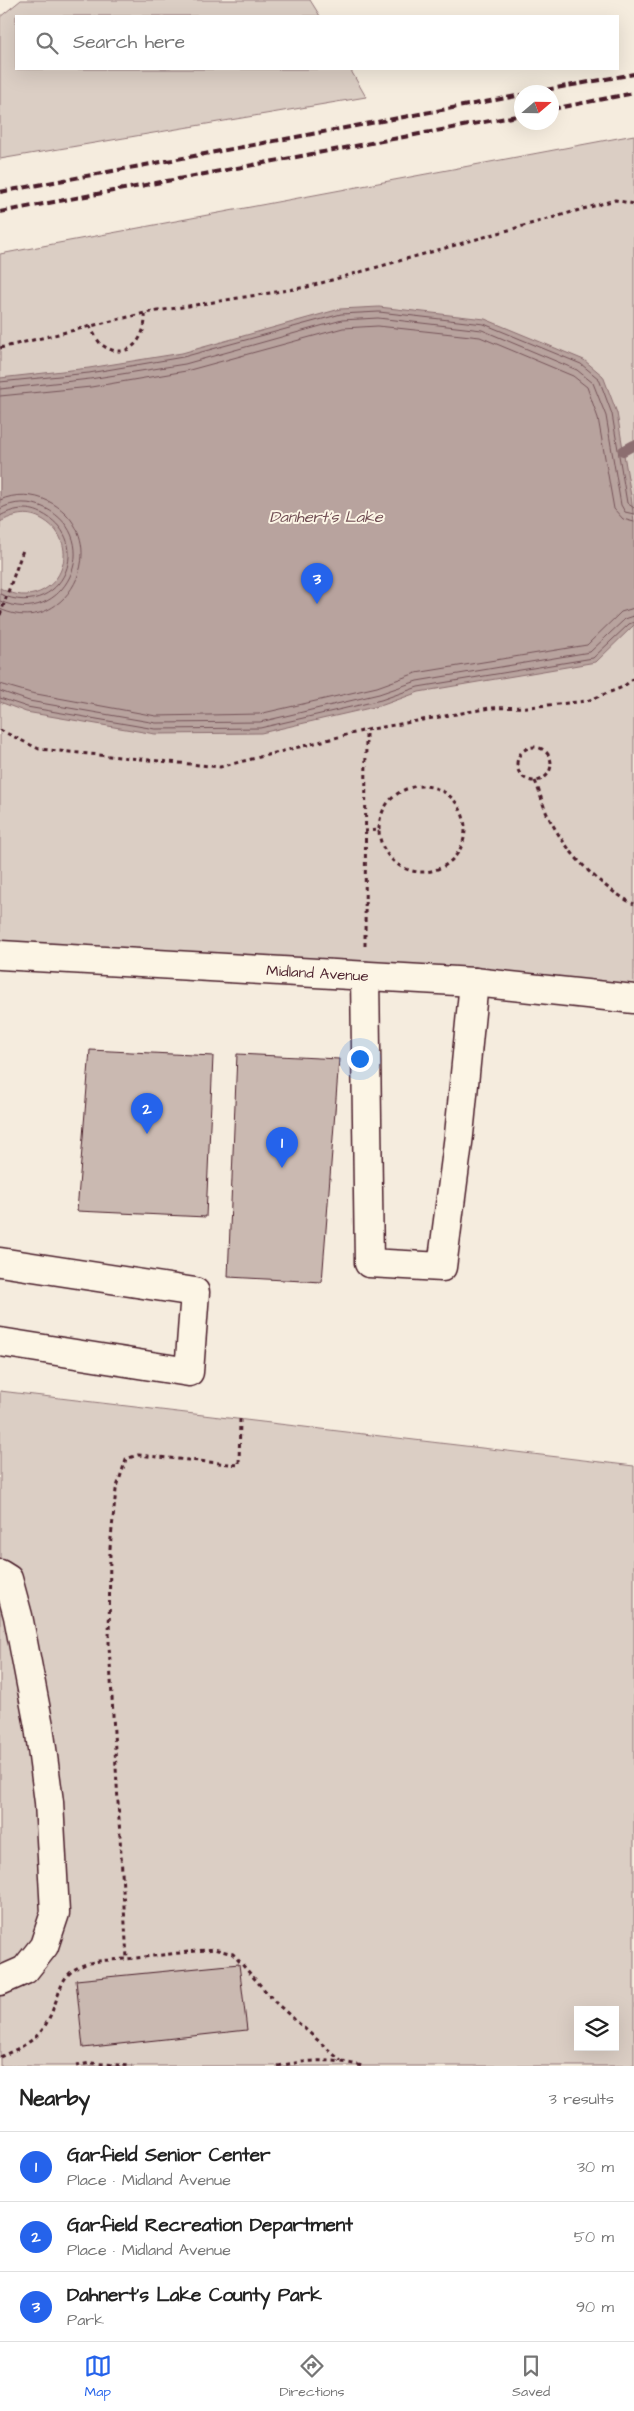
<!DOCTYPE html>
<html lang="en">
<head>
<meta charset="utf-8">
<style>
  body { margin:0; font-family:"Architects Daughter",sans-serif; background:#f6f6f6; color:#222 }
  .controls { position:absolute; right:15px; bottom:15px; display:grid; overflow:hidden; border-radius:0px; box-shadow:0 5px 20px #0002 }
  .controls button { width:45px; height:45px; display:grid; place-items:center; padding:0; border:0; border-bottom:1px solid #e0e0e0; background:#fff; color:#222; font:25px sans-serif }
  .compass { position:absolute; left:514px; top:85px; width:45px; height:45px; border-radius:50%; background:#fff; box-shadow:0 5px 20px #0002; rotate:70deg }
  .you { position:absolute; left:359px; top:1058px; width:18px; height:18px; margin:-12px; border:4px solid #fff; border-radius:50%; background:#1a73e8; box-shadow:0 0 0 8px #1a73e833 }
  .badge { display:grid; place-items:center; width:32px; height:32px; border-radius:50%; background:#2563eb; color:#fff; font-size:16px; font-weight:700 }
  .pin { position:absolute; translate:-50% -41px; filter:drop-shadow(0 1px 2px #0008) }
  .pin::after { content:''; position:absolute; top:26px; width:18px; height:15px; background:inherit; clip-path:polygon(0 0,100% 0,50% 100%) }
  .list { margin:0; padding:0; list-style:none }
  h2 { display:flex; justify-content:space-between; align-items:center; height:65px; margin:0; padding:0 20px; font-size:21px }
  h2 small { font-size:16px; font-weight:400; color:#767676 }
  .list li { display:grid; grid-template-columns:32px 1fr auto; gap:15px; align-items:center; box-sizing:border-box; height:70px; padding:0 20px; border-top:1px solid #e0e0e0 }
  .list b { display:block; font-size:19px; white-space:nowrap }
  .list p { margin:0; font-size:16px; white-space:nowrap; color:#767676 }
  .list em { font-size:16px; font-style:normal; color:#767676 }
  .icon { flex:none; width:28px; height:28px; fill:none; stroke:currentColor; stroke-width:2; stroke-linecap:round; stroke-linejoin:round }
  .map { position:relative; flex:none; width:634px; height:2066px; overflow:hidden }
  .search { position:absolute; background:#fff; box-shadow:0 5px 20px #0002; left:15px; right:15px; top:15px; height:55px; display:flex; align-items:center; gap:12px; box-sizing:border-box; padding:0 18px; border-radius:0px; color:#767676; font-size:19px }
  .sheet { height:275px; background:#fff }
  nav { display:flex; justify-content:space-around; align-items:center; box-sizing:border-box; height:70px; border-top:1px solid #e0e0e0; background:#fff; font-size:14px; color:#767676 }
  nav a { display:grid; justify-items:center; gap:2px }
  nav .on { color:#2563eb }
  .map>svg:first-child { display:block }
  .green { fill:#dbcec4; stroke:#927678; fill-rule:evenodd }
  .water { fill:#b8a39e; stroke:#8c6e70 }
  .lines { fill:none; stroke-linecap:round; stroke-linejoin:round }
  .shore { stroke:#765459; stroke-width:1 }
  .stream { stroke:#8c6e70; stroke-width:10 }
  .building { fill:#cab9b1; stroke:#4a1f2b }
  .minor-casing { stroke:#4a1f2b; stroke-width:31 }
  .path { stroke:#4a1f2b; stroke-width:3; stroke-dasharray:4 4; stroke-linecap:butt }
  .minor { stroke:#fcf5e5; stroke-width:28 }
  .rail { stroke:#4a1f2b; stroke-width:4; stroke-dasharray:8 4; stroke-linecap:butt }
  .labels { text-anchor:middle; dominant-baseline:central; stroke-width:4; stroke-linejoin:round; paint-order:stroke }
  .street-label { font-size:15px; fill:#4a1f2b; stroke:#fcf5e5 }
  .water-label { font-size:16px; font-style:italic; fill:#704d53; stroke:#fcf5e5 }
</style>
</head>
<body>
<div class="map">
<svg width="634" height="2066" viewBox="0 0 634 2066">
  <rect width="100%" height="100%" fill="#f5ecde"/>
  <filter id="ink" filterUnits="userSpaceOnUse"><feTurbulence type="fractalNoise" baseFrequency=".02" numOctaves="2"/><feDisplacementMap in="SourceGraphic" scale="10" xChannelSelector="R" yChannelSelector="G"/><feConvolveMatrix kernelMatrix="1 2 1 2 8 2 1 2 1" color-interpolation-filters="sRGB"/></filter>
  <g filter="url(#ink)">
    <path class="green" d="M21,0h289l10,16h-304v53h334l16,28 -366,62v-142z
      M634,135v864l-634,-44v-701z
      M0,1391l634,75v600h-634zM578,2010h37v37h-37z"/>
    <path class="water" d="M379,307l106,12 99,41 19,16 14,37 14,83 3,26v103l-38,37 -177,30 -36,13 -122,28 -106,1 -129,-22 -26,-10v-114c53,30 91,-44 40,-70 -14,-7 -27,-3 -40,4v-144l89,-10 93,-15 158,-44z"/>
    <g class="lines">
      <path class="shore" d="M0,382l89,-9 94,-16 158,-43 38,-2 105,12 97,40 18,15 13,35 15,89 7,5
        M0,389l90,-10 95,-15 157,-44 36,-2 104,12 95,40 16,13 13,33 15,89 4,7 9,2
        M0,396l91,-9 95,-16 157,-43 35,-2 102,11 93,39 14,11 11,31 16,91 9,10 11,3
        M0,500c15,-7 34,-6 48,1 70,35 21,140 -48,108
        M0,509c13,-8 31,-8 45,-1 62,31 19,122 -45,93
        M0,516c12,-7 27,-10 41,-3 57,28 19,109 -41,81
        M0,684l31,9 125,23 103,-2 118,-27 39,-14 171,-28 34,-33 13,-4
        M0,691l29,10 127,22 104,-1 119,-28 38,-13 173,-29 35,-33 9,-3
        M0,698l27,9 128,22 105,-1 121,-28 37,-13 175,-29 36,-34 5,-2"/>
      <path class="stream" d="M623,451l11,-6"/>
    </g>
    <path class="building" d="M90,1050l123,6 -7,161 -129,-6z
      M237,1054l102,5 -17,223 -94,-5z
      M239,1964l8,66 -164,18 -7,-68z"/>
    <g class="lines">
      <g class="minor-casing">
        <g id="minor">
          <path id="s1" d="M0,955l474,27 160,17"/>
          <path d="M365,976l4,287 73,4 17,-132 15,-153"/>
          <path d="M0,1262l195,30 -6,80 -189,-30"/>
          <path d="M0,1574l8,5 10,37 21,110 10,76 6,111 -11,33 -19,24 -25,11"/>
        </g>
      </g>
      <path class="path" d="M89,326c4,5 8,15 13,19 26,18 45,-7 43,-32
        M0,348l145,-35 162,-26 308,-87 19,4
        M0,615l24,-68
        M0,730l39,19 181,18 146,-37
        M517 764a17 17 0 1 1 34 0a17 17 0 1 1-34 0Z
        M535,781c5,11 7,22 12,33 18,37 51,72 87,90
        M379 829a43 43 0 1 1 86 0a43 43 0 1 1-86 0Z
        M364,831l16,-1
        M365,946l1,-216 124,-22 39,-1 58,-6 36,-14 11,-9
        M240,1419l-1,46 -101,-10 -12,4 -10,31 -6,58 -1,97 18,314 87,-10 19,5 42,48 66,59
        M0,2057c17,-8 37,-16 46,-33 7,-12 11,-27 16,-40 11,-24 42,-24 65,-25
        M76,2066l14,-3 42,3
        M278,2066c30,-6 54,-8 84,0"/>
      <use href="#minor" class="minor"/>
      <path class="rail" d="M534,92l100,-18
        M552,109l82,-16
        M0,192l522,-97
        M0,212l522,-97"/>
    </g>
  </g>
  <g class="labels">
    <g class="street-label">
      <text stroke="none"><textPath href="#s1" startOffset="318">Midland Avenue</textPath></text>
    </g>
    <g class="water-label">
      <text x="326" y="517">Danhert's Lake</text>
    </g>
  </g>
</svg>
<div class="controls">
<button><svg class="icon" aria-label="layers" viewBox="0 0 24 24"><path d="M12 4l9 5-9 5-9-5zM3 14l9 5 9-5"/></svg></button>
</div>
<svg class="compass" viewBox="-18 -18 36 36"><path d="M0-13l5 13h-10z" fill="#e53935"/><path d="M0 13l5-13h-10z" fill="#767676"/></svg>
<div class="you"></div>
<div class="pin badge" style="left:282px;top:1168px">1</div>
<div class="pin badge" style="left:147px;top:1134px">2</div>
<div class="pin badge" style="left:317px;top:604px">3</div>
<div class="search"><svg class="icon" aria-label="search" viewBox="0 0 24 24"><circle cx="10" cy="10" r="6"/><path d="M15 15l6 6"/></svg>Search here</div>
</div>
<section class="sheet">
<h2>Nearby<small>3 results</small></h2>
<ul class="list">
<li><span class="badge">1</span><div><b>Garfield Senior Center</b><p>Place · Midland Avenue</p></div><em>30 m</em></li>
<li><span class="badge">2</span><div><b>Garfield Recreation Department</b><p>Place · Midland Avenue</p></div><em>50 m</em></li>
<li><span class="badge">3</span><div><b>Dahnert's Lake County Park</b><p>Park</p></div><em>90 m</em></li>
</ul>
</section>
<nav>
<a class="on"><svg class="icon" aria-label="map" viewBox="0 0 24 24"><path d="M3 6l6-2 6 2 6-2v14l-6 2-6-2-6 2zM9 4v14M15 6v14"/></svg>Map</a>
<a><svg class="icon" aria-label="directions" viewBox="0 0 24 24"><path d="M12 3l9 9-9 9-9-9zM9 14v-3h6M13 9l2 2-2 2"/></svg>Directions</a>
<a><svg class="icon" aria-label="saved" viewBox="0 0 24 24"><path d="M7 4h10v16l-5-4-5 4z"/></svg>Saved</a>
</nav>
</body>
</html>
